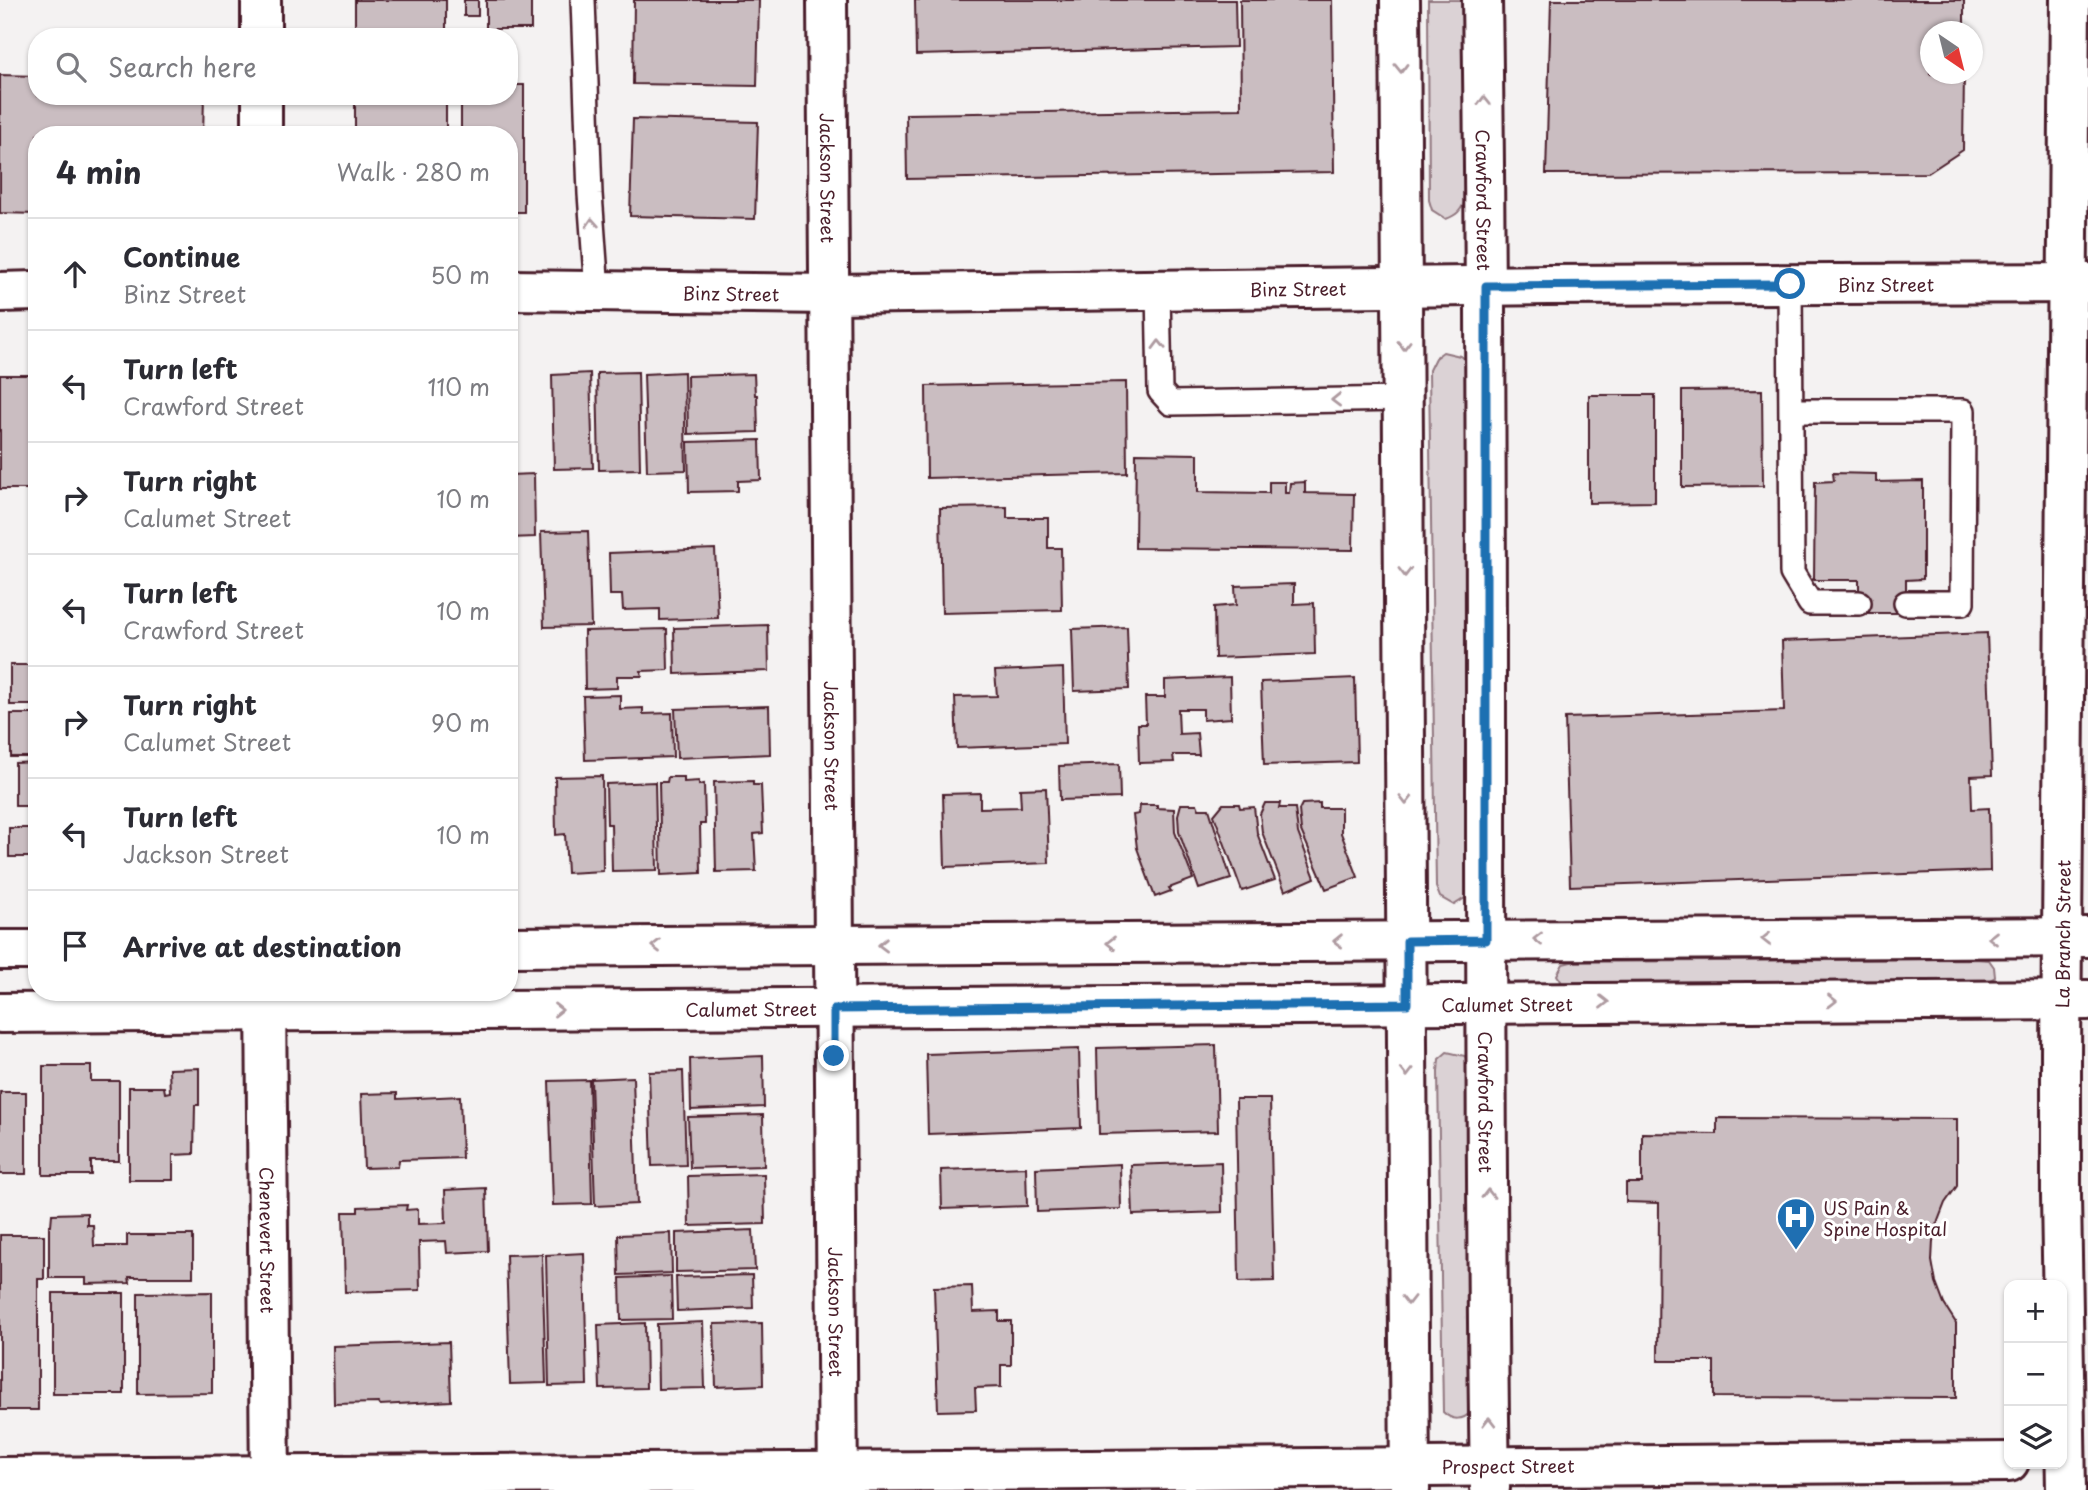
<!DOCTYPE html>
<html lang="en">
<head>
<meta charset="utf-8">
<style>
  body { margin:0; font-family:"Playpen Sans",sans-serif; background:#f2f2f3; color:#2b2b33 }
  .controls { position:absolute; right:21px; bottom:21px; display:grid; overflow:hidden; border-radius:14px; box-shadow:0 2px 5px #0004 }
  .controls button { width:63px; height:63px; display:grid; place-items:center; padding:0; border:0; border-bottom:2px solid #e1e1e2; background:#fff; color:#2b2b33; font:35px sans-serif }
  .compass { position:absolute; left:1920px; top:21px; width:63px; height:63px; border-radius:50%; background:#fff; box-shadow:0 2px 5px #0004; rotate:145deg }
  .stop { position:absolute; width:21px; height:21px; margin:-16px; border:5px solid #1f6fb2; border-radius:50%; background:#fff }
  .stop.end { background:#1f6fb2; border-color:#fff; box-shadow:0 2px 7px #0008 }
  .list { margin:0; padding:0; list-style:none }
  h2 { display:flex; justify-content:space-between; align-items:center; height:91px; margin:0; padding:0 28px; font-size:30px }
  h2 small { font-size:23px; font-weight:400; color:#7c7c81 }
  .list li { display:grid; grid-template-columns:46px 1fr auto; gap:21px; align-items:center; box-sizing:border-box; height:112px; padding:0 28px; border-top:2px solid #e1e1e2 }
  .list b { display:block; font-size:26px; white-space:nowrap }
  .list p { margin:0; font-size:23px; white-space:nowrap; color:#7c7c81 }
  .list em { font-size:23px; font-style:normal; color:#7c7c81 }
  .icon { flex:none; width:38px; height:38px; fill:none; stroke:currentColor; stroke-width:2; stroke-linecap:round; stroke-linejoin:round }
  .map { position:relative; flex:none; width:2088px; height:1490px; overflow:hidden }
  .search { position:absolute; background:#fff; box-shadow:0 2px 5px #0004; left:28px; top:28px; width:490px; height:77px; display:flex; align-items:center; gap:18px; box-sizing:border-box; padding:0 24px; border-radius:28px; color:#7c7c81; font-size:26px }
  .panel { position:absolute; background:#fff; box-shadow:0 2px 5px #0004; left:28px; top:126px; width:490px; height:875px; border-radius:28px }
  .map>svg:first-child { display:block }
  .green { fill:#dbd2d5; stroke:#927880; stroke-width:2 }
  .building { fill:#cabdc1; stroke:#4a1f2b; stroke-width:2 }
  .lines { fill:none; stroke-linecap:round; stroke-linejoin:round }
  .service-casing { stroke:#4a1f2b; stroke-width:28 }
  .minor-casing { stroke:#4a1f2b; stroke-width:44 }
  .tertiary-casing { stroke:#4a1f2b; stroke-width:44 }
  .secondary-casing { stroke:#4a1f2b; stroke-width:44 }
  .service { stroke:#fff; stroke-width:23 }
  .minor { stroke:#fff; stroke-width:38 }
  .tertiary { stroke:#fff; stroke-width:38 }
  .secondary { stroke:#fff; stroke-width:38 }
  .oneway { stroke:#ae9aa0 }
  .route { stroke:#1f6fb2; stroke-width:9 }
  .labels { text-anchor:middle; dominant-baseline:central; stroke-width:6; stroke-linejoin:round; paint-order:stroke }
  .street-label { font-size:18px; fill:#4a1f2b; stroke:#fff }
  .poi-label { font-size:18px; fill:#4a1f2b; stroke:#fff; text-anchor:start }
</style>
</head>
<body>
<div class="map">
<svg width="2088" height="1490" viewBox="0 0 2088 1490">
  <rect width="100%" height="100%" fill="#f4f2f2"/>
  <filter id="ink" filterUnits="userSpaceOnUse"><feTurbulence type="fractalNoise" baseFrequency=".0143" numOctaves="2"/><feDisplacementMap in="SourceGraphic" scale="14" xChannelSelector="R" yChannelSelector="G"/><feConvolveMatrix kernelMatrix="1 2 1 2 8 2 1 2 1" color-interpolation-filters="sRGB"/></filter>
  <g filter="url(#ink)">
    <path class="green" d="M1428,0h37v200c-4,11 -8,15 -19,19l-14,-9 -3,-10z
      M1443,352l17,4 7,6 1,534 -14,9 -14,-8 -4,-10 -7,-517 6,-12z
      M1975,959l14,1 5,7 1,10 -12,7h-420l-6,-9 6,-11 8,-2z
      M1447,1052l18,4 4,13 3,342c-9,10 -20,10 -29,1l-5,-340 1,-13z"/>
    <path class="building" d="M355,0h91v37h-91z
      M464,0h14v16h-14z
      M486,0h45v29h-45z
      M634,0h125l-2,86 -124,-2z
      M915,0h320l1,47 -320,8z
      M1240,0h92l2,172 -427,7 -1,-65 335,-5z
      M1551,0h413v32h-34v42h34l-1,76 -35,23 -382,1z
      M0,75l37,1v20h167l-1,39h-166v79l-37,-1z
      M509,85h15v127h-15v-77h-48v-39h48z
      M355,96h91v39h-91z
      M633,119l125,3 -3,97 -125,-3z
      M638,372l2,97 -41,1 -2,-97z
      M684,372l2,98 -39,1 -3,-97z
      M590,373l3,95 -39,1 -2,-94z
      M754,374l1,21h2l1,37 -70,2 -1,-58z
      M0,375h37v114h-37z
      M1126,382l1,91 -200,5 -1,-92z
      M1762,390l1,96 -81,1v-96z
      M1589,395h66v107l-66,1z
      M760,440l1,40 -23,1v10l-49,1 -1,-50z
      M1136,453l62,1v38l71,1v-11h16v11h4l1,-10 15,-1v11l49,1 -1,56 -218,-2z
      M1833,473l43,1v8l47,-1v98l-17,1v33h-47v-33h-45l1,-98 19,-1z
      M534,474l1,63 -26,1v-63z
      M1007,507v11h41v30h13l1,62 -120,3 -2,-105z
      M588,531l3,95 -47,1 -3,-95z
      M715,549l3,69 -58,2v-11l-37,1 -1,-15h-12l-1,-42z
      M1294,584v20l20,-1 1,51 -100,4 -1,-51 22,-2 -1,-19z
      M768,625l1,46 -94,3 -1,-46z
      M1127,627l2,62 -55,2 -2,-62z
      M667,629l1,41 -27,1 1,5h-25v12l-32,1 -1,-58z
      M1987,633l5,142 -21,1 1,33 17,-1 1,63 -420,15 -5,-168 219,-7 -2,-70z
      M10,665h27v40h-27z
      M1063,668l2,76 -108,4 -2,-51 42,-1 -2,-25z
      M1230,677l1,41 -28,2v-11h-25l1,25 18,-1 2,22h-26l1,7 -35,1 -1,-39h8l-1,-27h20v-17z
      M1355,678l2,84 -93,3 -3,-83z
      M620,695v14l23,-1v6l29,-1 1,44 -88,3 -2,-64z
      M769,706l1,48 -93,4 -2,-49z
      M11,714h26v43h-26z
      M37,762v44h-22v-43z
      M1119,764l1,34 -60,2 -1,-34z
      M602,776l1,95 -36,2 -2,-39 -9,1 -1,-58z
      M668,777h16v5l15,-1v4l5,-1 1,40h-5l1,49 -40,2 -2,-93h8z
      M753,781v4h8l2,48 -9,1 2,37 -40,1 -2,-90z
      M655,782l2,88 -45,1 -1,-47h-4l-1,-40z
      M1046,788l3,75 -104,4 -2,-73 37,-1v15l41,-1 -1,-18z
      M1265,803h15l-1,5h16l3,25 17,45 -30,13 -23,-59 -2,-18z
      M1320,803v5h21v25l17,44 -32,12 -25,-58 -2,-21 3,-6z
      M1181,804h16l2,5h10l22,70 -32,10 -20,-57 -1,-17z
      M1223,804h16l1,4 14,-1 3,26 18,47 -33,11 -28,-76z
      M1140,805h17v3l17,1 1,23 18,47 -24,9 2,3 -16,6 -18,-49 -4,-33 6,-1z
      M9,828h28v29h-28z
      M1216,1045l2,86 -119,3 -2,-86z
      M1079,1049l2,79 -153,6 -2,-80z
      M763,1056l1,51 -73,3 -1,-51z
      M43,1066h48v15h28v80h-28v14h-48z
      M199,1068v37h-4l-1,49 -21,1v25h-44v-93h35l1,6 5,-1 -1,-23z
      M683,1071l3,94 -34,1 -3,-94z
      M633,1077l4,127 -42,2 -4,-127z
      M589,1080l3,124 -39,1 -4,-124z
      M0,1092h26v82h-26z
      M397,1093v6l63,-3 2,62 -63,2 -1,7 -34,1 -3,-74z
      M1236,1099h34l4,182 -35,1z
      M763,1115l1,51 -74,2 -2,-51z
      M1717,1118l240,1v67l-12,17 -7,18 -5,20 -1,20 4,22 8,21 12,19v75l-242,-1v-36h-56l1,-158 -33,-1v-19h16v-50l75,1z
      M1221,1162l1,50 -89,3 -2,-50z
      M1120,1164l1,45 -84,3 -1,-44z
      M1026,1167l1,39 -85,3 -1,-39z
      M764,1174l1,50 -76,2 -1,-50z
      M486,1188l2,63 -41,2 -1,-12 -27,1 1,48 -75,2 -2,-80h15v-5l49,-2 -1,5 12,-1v15l28,-1 -1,-33z
      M87,1213v12h6l1,21h33v-11h66v42h-64l1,6 -44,1v-6h-37v-53h2l1,-11z
      M753,1230l2,40 -79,2v-39z
      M671,1233l1,40 -53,2 -1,-40z
      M0,1235h44v44h-6v131h-38z
      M584,1253l3,132 -38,1 -3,-131z
      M542,1254l4,129 -36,1 -4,-129z
      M752,1275l1,33 -76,3 -1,-34z
      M671,1276l1,43 -51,1 -1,-42z
      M972,1286l1,26 26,-1v10h12v44h-10v22l-26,1 1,22 -38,1 -4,-124z
      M212,1292v101l-74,1v-101z
      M53,1293h71v101h-71z
      M703,1322l2,66 -47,1 -1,-65z
      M645,1323l1,65 -46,1 -2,-64z
      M762,1323l1,62 -47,2 -2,-63z
      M449,1342l2,59 -71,4 -1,-2 -45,1 -1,-58z"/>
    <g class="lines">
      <g class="service-casing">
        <path id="service" d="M583,0l7,194 7,97
          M1790,284l2,289 18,30h49
          M1158,290l2,101 11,12 233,-4
          M1791,411h172l-1,192h-56"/>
      </g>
      <g class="minor-casing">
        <g id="minor">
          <path d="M261,0v37"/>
          <path id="s1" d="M827,0l11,1490"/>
          <path d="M1400,0l10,1490"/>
          <path id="s2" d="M1482,0c8,496 0,992 8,1488"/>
          <path d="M262,96v39"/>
          <path d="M509,947l1579,-10"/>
          <path d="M0,950h37"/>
          <path id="s3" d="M266,992l4,498"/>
          <path id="s4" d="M0,1013l2088,-13"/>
          <path id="s5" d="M0,1477c670,1 1339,-13 2009,-15"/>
        </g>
      </g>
      <g class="tertiary-casing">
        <g id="tertiary">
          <path id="s6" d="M2066,1490l-5,-294v-144l9,-1052"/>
        </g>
      </g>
      <g class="secondary-casing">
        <g id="secondary">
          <path id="s7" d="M509,290l321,4 717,-9 541,-2"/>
          <path d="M0,292l37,-1"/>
        </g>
      </g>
      <use href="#service" class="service"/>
      <use href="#minor" class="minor"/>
      <use href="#tertiary" class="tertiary"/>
      <use href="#secondary" class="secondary"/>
    </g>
    <defs><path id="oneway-chevron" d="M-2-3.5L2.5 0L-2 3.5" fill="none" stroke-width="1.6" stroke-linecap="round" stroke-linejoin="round" transform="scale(1.75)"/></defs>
    <g class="oneway">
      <use href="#oneway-chevron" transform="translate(1401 68) rotate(89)"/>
      <use href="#oneway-chevron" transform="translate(1484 101) rotate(-91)"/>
      <use href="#oneway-chevron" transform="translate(592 223) rotate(-94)"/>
      <use href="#oneway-chevron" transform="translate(1159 345) rotate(-91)"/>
      <use href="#oneway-chevron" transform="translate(1404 345) rotate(90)"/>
      <use href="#oneway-chevron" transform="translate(1336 400) rotate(179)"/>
      <use href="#oneway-chevron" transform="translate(1405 572) rotate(90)"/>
      <use href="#oneway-chevron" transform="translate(1406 800) rotate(90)"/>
      <use href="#oneway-chevron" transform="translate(1993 938) rotate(180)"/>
      <use href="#oneway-chevron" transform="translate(1538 939) rotate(-180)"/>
      <use href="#oneway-chevron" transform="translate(1766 939) rotate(180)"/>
      <use href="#oneway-chevron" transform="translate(1338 941) rotate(179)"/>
      <use href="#oneway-chevron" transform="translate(1111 943) rotate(180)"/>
      <use href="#oneway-chevron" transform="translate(883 945) rotate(179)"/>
      <use href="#oneway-chevron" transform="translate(656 946) rotate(180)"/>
      <use href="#oneway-chevron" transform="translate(1832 1001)"/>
      <use href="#oneway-chevron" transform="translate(1604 1002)"/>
      <use href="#oneway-chevron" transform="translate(558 1010)"/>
      <use href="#oneway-chevron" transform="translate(1407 1072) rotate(90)"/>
      <use href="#oneway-chevron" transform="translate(1488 1194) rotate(-90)"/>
      <use href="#oneway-chevron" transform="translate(1408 1300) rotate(90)"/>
      <use href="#oneway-chevron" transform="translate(1489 1422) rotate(-90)"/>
    </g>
  </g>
  <g class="lines" filter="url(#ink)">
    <path class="route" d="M834,1056v-47l573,-5v-63l79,-1v-654l304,-2"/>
  </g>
  <defs>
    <g id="hospital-pin" transform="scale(2.0125)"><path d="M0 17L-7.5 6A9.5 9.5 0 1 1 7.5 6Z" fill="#1f6fb2" stroke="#fff"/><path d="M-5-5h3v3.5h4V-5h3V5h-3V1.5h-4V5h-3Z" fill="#fff"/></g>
  </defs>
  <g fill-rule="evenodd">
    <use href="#hospital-pin" x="1796" y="1217"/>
  </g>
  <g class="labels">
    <g class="street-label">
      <text stroke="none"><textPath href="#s1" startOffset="178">Jackson Street</textPath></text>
      <text stroke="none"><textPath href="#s2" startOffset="200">Crawford Street</textPath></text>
      <text stroke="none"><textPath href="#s7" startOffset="1377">Binz Street</textPath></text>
      <text stroke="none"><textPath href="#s7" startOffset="789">Binz Street</textPath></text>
      <text stroke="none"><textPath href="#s7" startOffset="222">Binz Street</textPath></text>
      <text stroke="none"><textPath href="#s1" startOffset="746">Jackson Street</textPath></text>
      <text stroke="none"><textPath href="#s6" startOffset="556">La Branch Street</textPath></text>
      <text stroke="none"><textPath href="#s4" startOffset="1507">Calumet Street</textPath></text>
      <text stroke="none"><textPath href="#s4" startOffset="751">Calumet Street</textPath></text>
      <text stroke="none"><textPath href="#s2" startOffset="1102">Crawford Street</textPath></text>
      <text stroke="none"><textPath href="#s3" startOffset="248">Chenevert Street</textPath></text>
      <text stroke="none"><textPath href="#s1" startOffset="1312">Jackson Street</textPath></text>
      <text stroke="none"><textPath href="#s5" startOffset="1508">Prospect Street</textPath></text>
    </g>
    <g class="poi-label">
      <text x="1823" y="1207">US Pain &amp;<tspan x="1823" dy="21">Spine Hospital</tspan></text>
    </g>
  </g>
</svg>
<div class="controls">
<button>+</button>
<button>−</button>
<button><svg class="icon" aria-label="layers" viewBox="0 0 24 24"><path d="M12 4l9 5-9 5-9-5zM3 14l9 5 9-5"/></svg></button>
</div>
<svg class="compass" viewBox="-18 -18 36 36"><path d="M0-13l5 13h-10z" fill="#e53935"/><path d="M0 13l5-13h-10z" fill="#7c7c81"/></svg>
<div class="stop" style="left:1790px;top:284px"></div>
<div class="stop end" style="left:834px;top:1056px"></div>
<div class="search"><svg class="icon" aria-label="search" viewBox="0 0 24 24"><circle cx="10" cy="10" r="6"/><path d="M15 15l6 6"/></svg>Search here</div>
<section class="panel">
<h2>4 min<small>Walk · 280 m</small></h2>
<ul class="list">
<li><svg class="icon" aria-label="ahead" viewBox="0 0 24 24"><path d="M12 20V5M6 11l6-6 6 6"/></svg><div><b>Continue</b><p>Binz Street</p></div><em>50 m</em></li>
<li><svg class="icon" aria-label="left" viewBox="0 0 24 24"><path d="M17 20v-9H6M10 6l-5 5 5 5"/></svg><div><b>Turn left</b><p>Crawford Street</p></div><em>110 m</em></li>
<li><svg class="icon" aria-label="right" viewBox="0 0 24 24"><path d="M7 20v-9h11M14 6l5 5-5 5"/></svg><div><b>Turn right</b><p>Calumet Street</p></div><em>10 m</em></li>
<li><svg class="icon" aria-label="left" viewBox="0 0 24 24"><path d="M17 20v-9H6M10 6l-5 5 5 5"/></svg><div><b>Turn left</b><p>Crawford Street</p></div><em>10 m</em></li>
<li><svg class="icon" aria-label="right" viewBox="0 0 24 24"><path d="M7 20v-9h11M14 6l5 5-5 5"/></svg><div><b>Turn right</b><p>Calumet Street</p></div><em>90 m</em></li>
<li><svg class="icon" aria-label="left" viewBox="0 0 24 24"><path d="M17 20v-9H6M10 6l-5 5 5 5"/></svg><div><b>Turn left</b><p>Jackson Street</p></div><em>10 m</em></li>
<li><svg class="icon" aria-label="arrive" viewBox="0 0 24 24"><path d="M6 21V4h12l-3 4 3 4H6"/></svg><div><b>Arrive at destination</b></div></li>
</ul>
</section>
</div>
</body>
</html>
